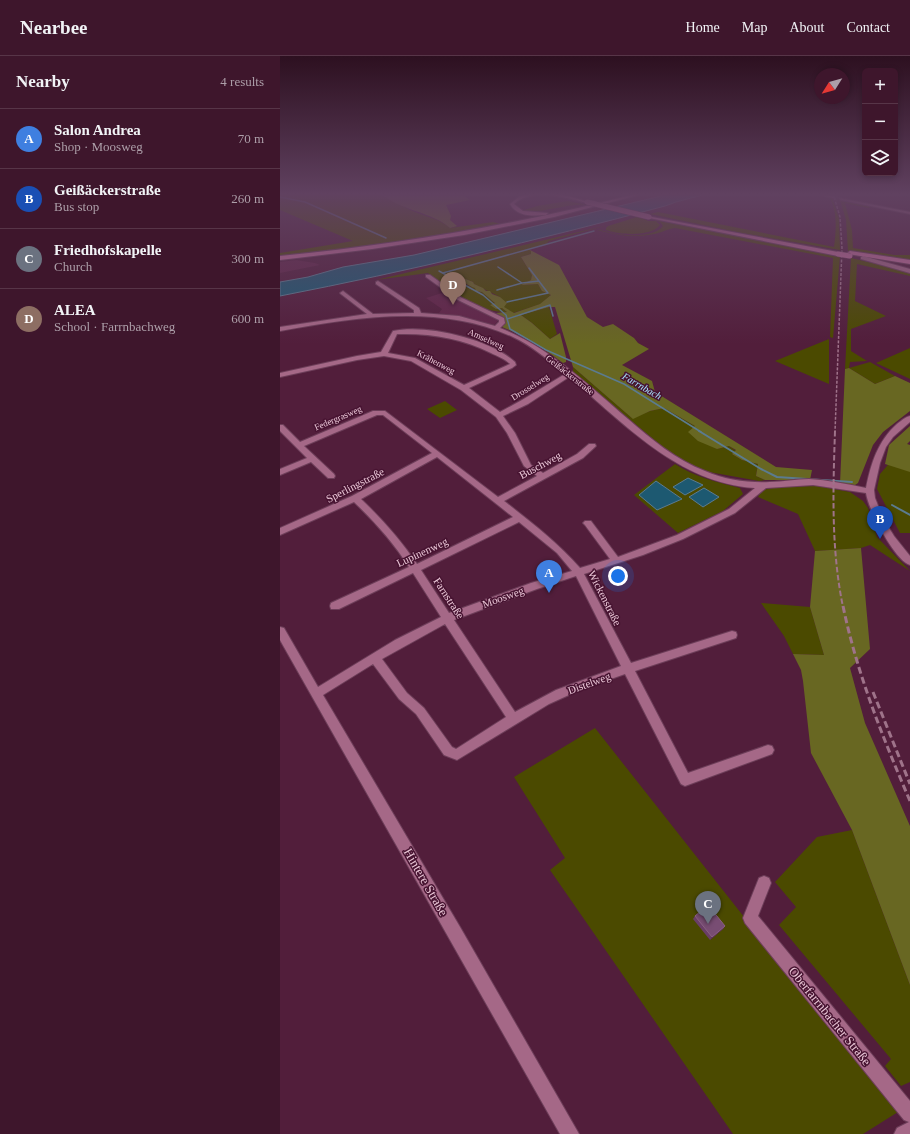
<!DOCTYPE html>
<html lang="en">
<head>
<meta charset="utf-8">
<style>
  body { margin:0; font-family:Georgia,serif; background:#451f34; color:#f1f3f6 }
  .controls { position:absolute; right:12px; top:12px; display:grid; overflow:hidden; border-radius:6px; box-shadow:0 2px 6px #0003 }
  .controls button { width:36px; height:36px; display:grid; place-items:center; padding:0; border:0; border-bottom:1px solid #573548; background:#3e162c; color:#f1f3f6; font:20px sans-serif }
  .compass { position:absolute; left:534px; top:12px; width:36px; height:36px; border-radius:50%; background:#3e162c; box-shadow:0 2px 6px #0003; rotate:233deg }
  .you { position:absolute; left:338px; top:520px; width:14px; height:14px; margin:-10px; border:3px solid #fff; border-radius:50%; background:#1a73e8; box-shadow:0 0 0 6px #1a73e833 }
  .badge { display:grid; place-items:center; width:26px; height:26px; border-radius:50%; background:#0b8043; color:#fff; font-size:13px; font-weight:700 }
  .pin { position:absolute; translate:-50% -33px; filter:drop-shadow(0 1px 2px #0008) }
  .pin::after { content:''; position:absolute; top:21px; width:14px; height:12px; background:inherit; clip-path:polygon(0 0,100% 0,50% 100%) }
  .list { margin:0; padding:0; list-style:none }
  h2 { display:flex; justify-content:space-between; align-items:center; height:52px; margin:0; padding:0 16px; font-size:17px }
  h2 small { font-size:13px; font-weight:400; color:#ad9fa9 }
  .list li { display:grid; grid-template-columns:26px 1fr auto; gap:12px; align-items:center; box-sizing:border-box; height:60px; padding:0 16px; border-top:1px solid #573548 }
  .list b { display:block; font-size:15px; white-space:nowrap }
  .list p { margin:0; font-size:13px; white-space:nowrap; color:#ad9fa9 }
  .list em { font-size:13px; font-style:normal; color:#ad9fa9 }
  .icon { flex:none; width:22px; height:22px; fill:none; stroke:currentColor; stroke-width:2; stroke-linecap:round; stroke-linejoin:round }
  .map { position:relative; flex:none; width:630px; height:1078px; overflow:hidden }
  header { display:flex; align-items:center; gap:24px; box-sizing:border-box; height:56px; padding:0 20px; background:#3e162c; border-bottom:1px solid #573548 }
  header strong { font-size:19px }
  nav { display:flex; gap:22px; margin-inline-start:auto; font-size:14px }
  main { display:flex }
  aside { flex:1; background:#3e162c }
  .map>svg:first-child { display:block }
  .built { fill:#612547 }
  .green { fill:#4b4a00 }
  .forest { fill:#686722 }
  .water { fill:#1d5971; stroke:#5b7b90 }
  .lines { fill:none; stroke-linecap:round; stroke-linejoin:round }
  .stream-far1 { stroke:#5b7b90; stroke-width:1.5 }
  .stream { stroke:#5b7b90; stroke-width:2 }
  .minor-tunnel { stroke:#693853; stroke-width:5; stroke-dasharray:5 2.5; stroke-linecap:butt }
  .minor-casing { stroke:#6d3e59; stroke-width:2 }
  .major-casing { stroke:#6d3e59; stroke-width:2 }
  .minor { fill:#a56887; fill-rule:evenodd }
  .major { fill:#ca72a0; fill-rule:evenodd }
  .rail-far2 { stroke:#9f738a; stroke-width:1.5; stroke-dasharray:3 1.5; stroke-linecap:butt }
  .rail-far1 { stroke:#9f738a; stroke-width:2; stroke-dasharray:5.5 2.5; stroke-linecap:butt }
  .rail { stroke:#9f738a; stroke-width:3; stroke-dasharray:7 3.5; stroke-linecap:butt }
  .major-bridge-casing { stroke:#6d3e59; stroke-width:6; stroke-linecap:butt }
  .major-bridge { stroke:#ca72a0; stroke-width:5 }
  .wall { fill:#6a3e67 }
  .shaded-wall { fill:#5a2b50 }
  .building { fill:#784d73; stroke:#8a6183 }
  .labels { text-anchor:middle; dominant-baseline:central; stroke-width:3; stroke-linejoin:round; paint-order:stroke }
  .far-street-label { font-size:9px; fill:#ecc9d9; stroke:#471331 }
  .far-water-label { font-size:10px; font-style:italic; fill:#a7e3fe; stroke:#471331 }
  .street-label { font-size:11px; fill:#ecc9d9; stroke:#471331 }
  .near-street-label { font-size:13px; fill:#ecc9d9; stroke:#471331 }
</style>
</head>
<body>
<header>
<strong>Nearbee</strong>
<nav><a>Home</a><a>Map</a><a>About</a><a>Contact</a></nav>
</header>
<main>
<aside>
<h2>Nearby<small>4 results</small></h2>
<ul class="list">
<li><span class="badge" style="background:#3f7fe0">A</span><div><b>Salon Andrea</b><p>Shop · Moosweg</p></div><em>70 m</em></li>
<li><span class="badge" style="background:#1a4fb4">B</span><div><b>Geißäckerstraße</b><p>Bus stop</p></div><em>260 m</em></li>
<li><span class="badge" style="background:#6b7280">C</span><div><b>Friedhofskapelle</b><p>Church</p></div><em>300 m</em></li>
<li><span class="badge" style="background:#8d6e63">D</span><div><b>ALEA</b><p>School · Farrnbachweg</p></div><em>600 m</em></li>
</ul>
</aside>
<div class="map">
<svg width="630" height="1078" viewBox="0 0 630 1078">
  <rect width="100%" height="100%" fill="#521e3b"/>
  <path class="built" d="M289,137h43l-10,5 -12,1z
    M16,204l19,3 5,2 -40,8v-11z
    M165,236l15,10 38,16v3l-4,4 -55,-12 3,-4 -16,-11z"/>
  <path class="green" d="M0,137h95c14,4 26,13 40,19 12,5 25,7 35,16l-22,3 65,-9 8,2 -86,16 -135,16v-3l73,-12 -73,-31z
    M549,141l3,1 7,20 1,32 -98,-17 -92,-19 8,-2 176,35c2,-16 4,-36 -5,-50z
    M560,144l30,6 -1,2 -24,-5 7,27 1,18 41,7h16v6l-62,-10 -2,-31z
    M288,145l19,4c-22,-2 -43,9 -66,6l16,-5z
    M357,161l8,2h-1l4,2h8l4,4c-9,12 -41,10 -54,5v-2l2,-2z
    M370,162l190,38 -7,82 -3,-1 3,-79 -158,-30c-8,1 -14,5 -21,6 -20,4 -37,1 -57,-4 5,0 10,2 15,3 13,3 42,5 51,-7l-3,-4z
    M328,169l-59,16 -3,3 -17,5 2,2v3l-10,3 11,18 -1,5 -9,5 16,-1 4,7 9,4 -10,9 -28,9 -10,-6 -3,-10 -26,-13 -1,-2 -10,-4v3l4,4 9,3v3l6,1 13,11 -4,2 5,4 6,-1 5,4c-29,1 -57,-21 -79,-39l-52,7z
    M571,202l59,14v4l-53,-12 -2,37 31,15 -35,13v22l16,10 -17,1 -1,6 21,-6 25,14 -20,8 -26,-16 -4,1z
    M269,251l8,27 -7,5 -18,-16 -11,-8z
    M549,283v45l-54,-23z
    M630,292v31l-34,-16z
    M293,311l59,51 18,-7 14,-3 31,18 22,23 12,-3 7,5 -4,3 10,6 16,4 -2,12 9,4 -6,1 -50,-9 -19,-7 -15,-8 -102,-84z
    M165,345l12,9 -17,8 -13,-9z
    M626,388l4,1v88h-10l-23,-44 3,-15z
    M395,408c20,13 42,18 65,24l3,6 -20,17 -45,22 -44,-38z
    M537,430l33,6 13,9 5,7 9,29 33,34 -40,-26 -9,3 -46,3 -17,-37 -40,-17 4,-7 16,-3z
    M481,547l49,4 14,48 -31,-1 -9,-18z
    M315,672l303,384 -35,22h-130l-183,-264 15,-12 -51,-81z
    M572,774l58,155v97l-9,4 -16,-20 6,-7 -112,-134 17,-18 -21,-25 42,-45z"/>
  <path class="forest" d="M101,137h79l10,7 -24,5 5,11 -1,4 7,6 -7,2c-17,-16 -52,-18 -69,-35z
    M248,193l2,1 29,15 28,52 16,10 10,-3 21,14 4,5 11,6 -27,16 30,16 3,11 121,75 36,3 -2,10h-45l-9,-4 2,-12 -16,-4 -10,-6 4,-4 -7,-4 -12,3 -19,-8 -10,-9 7,-6 -31,-18 -14,3 -17,8 -60,-52 -18,-60h-6l-28,8 11,8 18,16 10,-6 6,24v5l-3,1c-20,-15 -38,-27 -61,-36l3,-8 -9,-6 11,-1 -5,-4 -6,1 -6,-4 5,-2 -13,-11 -6,-1 -1,-3c-6,-2 -10,-6 -16,-7v-3h4l10,4 1,2 9,4 3,3h4l2,3 8,3 7,6 -3,4 10,6 26,-9 11,-9 -9,-4 -4,-7 -17,1 10,-5 1,-5 -11,-18 10,-3v-3z
    M569,312l26,16 20,-8 15,7v28l-27,21 -10,13 -15,38 -3,2 -15,-1 5,-115z
    M630,370v15l-3,3 3,1v27l-25,-8 4,-19z
    M581,492l9,101 -20,19 15,55 45,103v159l-58,-155 -41,-77 -8,-72 -2,-11 -8,-16 31,1 -14,-48 5,-56z"/>
  <path class="water" d="M389,137h40c-15,5 -30,7 -44,13 -127,34 -256,65 -385,90v-14l28,-5 35,-10 71,-12 243,-58z
    M408,422l15,7 -18,10 -12,-8z
    M376,425l26,18 -25,11 -18,-15z
    M424,432l15,9 -16,10 -14,-10z"/>
  <g class="lines">
    <path class="stream-far1" d="M0,141l25,5 81,36
      M218,211l24,16
      M159,215l44,24 23,20 4,14 36,21 78,34 77,48
      M163,217l151,-42
      M217,234l25,-7 17,-2
      M227,246l41,-9 -19,-25
      M227,263l43,-14 3,11"/>
    <path class="stream" d="M419,375l62,38 16,8 75,5
      M612,449l18,10"/>
    <path class="minor-tunnel" d="M553,141l8,2"/>
    <g class="minor-casing">
      <path id="minor" d="M532,137h8l15,4 -2,1z
        M559,142l71,14v2l-69,-14z
        M583,200l47,13v4l-49,-14v-2z
        M146,219h4l32,23 42,20 1,5 -5,5c49,19 88,57 128,91 23,20 48,41 77,52 20,9 43,12 65,11 13,0 26,-3 39,-3 19,1 38,5 57,9 5,-25 12,-47 31,-64 4,-3 8,-7 13,-8v6l-17,15 -7,10 -6,16 -6,27 1,8 8,20 11,18 16,20v9c-15,-4 -42,-56 -44,-72l-53,-8 -47,3 -31,25 -52,26 -40,16 -59,19 47,89 101,-32 4,1 1,3 -1,3 -101,33 53,102 80,-28 4,1 2,4 -2,4 -87,32 -4,-2 -56,-110 -45,16 -31,14 -92,56 -13,-5 -28,-41 -17,-15 -26,-35 -50,31 137,232 119,207h-19l-280,-494v-13l4,1 34,59 77,-47 46,-23 -28,-44 -74,36h-8l-1,-3 1,-3 78,-36c-16,-25 -34,-45 -55,-65l-74,33v-7l72,-32 80,-43 -49,-38h-6l-73,31 30,28 1,2 -1,2h-6l-17,-16 -31,13v-6l27,-11 -27,-27v-6h3l17,17 73,-31h12l113,86 39,-21 -13,-10 -17,-33 -11,-16 -35,-27 -50,-29 -27,-5 -27,4 -77,17v-4l77,-17 24,-4 12,-21c33,-7 97,8 122,31l1,3 -4,3 -43,20 31,24 22,-12 43,-26c-16,-14 -33,-28 -52,-37 -73,-34 -157,-20 -233,-6v-4l87,-13 -26,-20 -1,-1 3,-2 30,23 41,-1v-3l-38,-26v-2l2,-1 41,27 2,5 38,3 36,10 4,-4v-2l-41,-20 -32,-23zM117,278c34,-1 64,4 94,19 6,3 14,6 19,11l-46,21 -49,-27 -27,-5zM289,321c56,47 109,106 186,111l-26,21 -52,26 -59,22 -27,-36h-6l-2,2 2,2 25,34 -30,9c-23,-26 -49,-46 -76,-67l79,-43 13,-12 -1,-2h-6l-12,10 -34,19 -12,-8 -16,-32 -12,-17 25,-12zM157,401l76,60 -96,47c-17,-25 -35,-45 -56,-65zM239,466l38,31 15,18 -41,12 -82,30 -28,-43zM296,520l45,90 -65,24 -41,22 -61,-92 83,-31zM165,568l61,93 -50,32 -4,-2 -28,-39 -17,-15 -25,-34z
        M484,820l5,2 2,5 -13,33 152,185v33h-16l3,-6 12,-6 -5,-2 -159,-197 -2,-5 16,-40z"/>
    </g>
    <g class="major-casing">
      <path id="major" d="M255,137h22l32,9 -2,1c-21,-5 -54,-16 -73,1l9,7 25,2 -2,2c-13,1 -29,2 -36,-11l10,-8z
        M359,137h7l-92,24 -90,18 -92,14 -92,11v-4c121,-12 241,-32 359,-63z
        M367,160l191,36 3,2 -3,2 -189,-38z
        M570,195l60,9v4l-62,-10 -1,-1z"/>
    </g>
    <use href="#minor" class="minor"/>
    <use href="#major" class="major"/>
    <path class="rail-far2" d="M553,137l7,24 2,31 -7,184"/>
    <path class="rail-far1" d="M555,375c-2,59 -4,118 8,176"/>
    <path class="rail" d="M563,550c14,68 40,132 67,195
      M593,636l37,92"/>
    <g class="major-bridge-casing">
      <path id="major-bridge" d="M307,146l62,15
        M558,198l12,2"/>
    </g>
    <use href="#major-bridge" class="major-bridge"/>
  </g>
  <path class="wall" d="M415,860l30,10 -2,3 -13,11 -17,-21z"/>
  <path class="shaded-wall" d="M445,870l-2,3 -13,11 2,-3z"/>
  <path class="building" d="M428,849l17,21 -13,11 -17,-21z"/>
  <linearGradient id="sky" x2="0" y2="1"><stop stop-color="#2d1020"/><stop offset="0.48" stop-color="#604160"/><stop offset="1" stop-color="#604160" stop-opacity="0"/></linearGradient>
  <rect width="630" height="288" fill="url(#sky)"/>
  <g class="labels">
    <g class="far-street-label">
      <text transform="translate(206 283) rotate(24)">Amselweg</text>
      <text transform="translate(156 306) rotate(28)">Krähenweg</text>
      <text transform="translate(290 319) rotate(38)">Geißäckerstraße</text>
      <text transform="translate(250 331) rotate(-32)">Drosselweg</text>
      <text transform="translate(58 362) rotate(-23)">Federgrasweg</text>
    </g>
    <g class="far-water-label">
      <text transform="translate(362 330) rotate(30)">Farrnbach</text>
    </g>
    <g class="street-label">
      <text transform="translate(260 409) rotate(-28)">Buschweg</text>
      <text transform="translate(75 429) rotate(-27)">Sperlingstraße</text>
      <text transform="translate(142 496) rotate(-25)">Lupinenweg</text>
      <text transform="translate(223 541) rotate(-20)">Moosweg</text>
      <text transform="translate(169 542) rotate(57)">Farnstraße</text>
      <text transform="translate(325 542) rotate(63)">Wickenstraße</text>
      <text transform="translate(309 627) rotate(-20)">Distelweg</text>
    </g>
    <g class="near-street-label">
      <text transform="translate(146 826) rotate(60)">Hintere Straße</text>
      <text transform="translate(550 960) rotate(51)">Oberfarrnbacher Straße</text>
    </g>
  </g>
</svg>
<div class="controls">
<button>+</button>
<button>−</button>
<button><svg class="icon" aria-label="layers" viewBox="0 0 24 24"><path d="M12 4l9 5-9 5-9-5zM3 14l9 5 9-5"/></svg></button>
</div>
<svg class="compass" viewBox="-18 -18 36 36"><path d="M0-13l5 13h-10z" fill="#e53935"/><path d="M0 13l5-13h-10z" fill="#ad9fa9"/></svg>
<div class="you"></div>
<div class="pin badge" style="left:269px;top:537px;background:#3f7fe0">A</div>
<div class="pin badge" style="left:600px;top:483px;background:#1a4fb4">B</div>
<div class="pin badge" style="left:428px;top:868px;background:#6b7280">C</div>
<div class="pin badge" style="left:173px;top:249px;background:#8d6e63">D</div>
</div>
</main>
</body>
</html>
